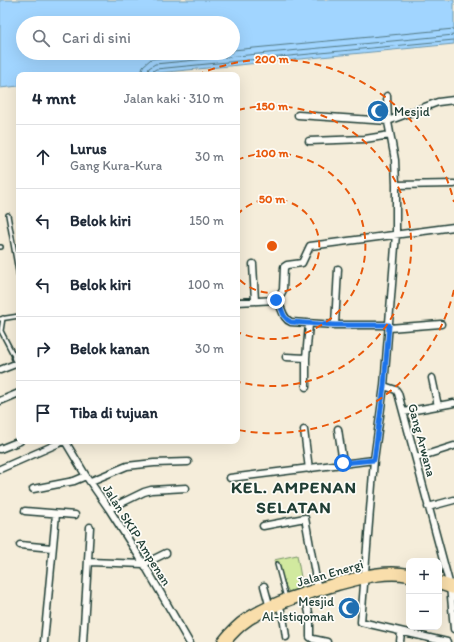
<!DOCTYPE html>
<html lang="id">
<head>
<meta charset="utf-8">
<style>
  body { margin:0; font-family:Itim,sans-serif; background:#f6f6f7; color:#1f2937 }
  .controls { position:absolute; right:12px; bottom:12px; display:grid; overflow:hidden; border-radius:8px; box-shadow:0 4px 16px #0002 }
  .controls button { width:36px; height:36px; display:grid; place-items:center; padding:0; border:0; border-bottom:1px solid #e0e1e3; background:#fff; color:#1f2937; font:20px sans-serif }
  .stop { position:absolute; width:12px; height:12px; margin:-9px; border:3px solid #1a73e8; border-radius:50%; background:#fff }
  .stop.end { background:#1a73e8; border-color:#fff; box-shadow:0 1px 4px #0008 }
  .list { margin:0; padding:0; list-style:none }
  h2 { display:flex; justify-content:space-between; align-items:center; height:52px; margin:0; padding:0 16px; font-size:17px }
  h2 small { font-size:13px; font-weight:400; color:#747a83 }
  .list li { display:grid; grid-template-columns:26px 1fr auto; gap:12px; align-items:center; box-sizing:border-box; height:64px; padding:0 16px; border-top:1px solid #e0e1e3 }
  .list b { display:block; font-size:15px; white-space:nowrap }
  .list p { margin:0; font-size:13px; white-space:nowrap; color:#747a83 }
  .list em { font-size:13px; font-style:normal; color:#747a83 }
  .icon { flex:none; width:22px; height:22px; fill:none; stroke:currentColor; stroke-width:2; stroke-linecap:round; stroke-linejoin:round }
  .map { position:relative; flex:none; width:454px; height:642px; overflow:hidden }
  .search { position:absolute; background:#fff; box-shadow:0 4px 16px #0002; left:16px; top:16px; width:224px; height:44px; display:flex; align-items:center; gap:10px; box-sizing:border-box; padding:0 14px; border-radius:22px; color:#747a83; font-size:15px }
  .panel { position:absolute; background:#fff; box-shadow:0 4px 16px #0002; left:16px; top:72px; width:224px; height:372px; border-radius:8px }
  .map>svg:first-child { display:block }
  .green { fill:#d1e99f; stroke:#78936a }
  .water { fill:#a1d5ff; stroke:#6d98ae; fill-rule:evenodd }
  .lines { fill:none; stroke-linecap:round; stroke-linejoin:round }
  .shore { stroke:#537a85; stroke-width:1 }
  .lane-casing { stroke:#1f3d34; stroke-width:6 }
  .street-casing { stroke:#1f3d34; stroke-width:9 }
  .highway-casing { stroke:#1f3d34; stroke-width:15 }
  .lane { stroke:#fdfcf7; stroke-width:3 }
  .street { stroke:#fdfcf7; stroke-width:6 }
  .highway { stroke:#f9deab; stroke-width:12 }
  .route { stroke:#1a73e8; stroke-width:5 }
  .ring { fill:none; stroke:#e8590c; stroke-width:2; stroke-dasharray:7 5 }
  .labels { text-anchor:middle; dominant-baseline:central; stroke-width:3.5; stroke-linejoin:round; paint-order:stroke }
  .poi-label { font-size:13px; fill:#1f3d34; stroke:#fdfcf7; text-anchor:start }
  .street-label { font-size:13px; fill:#1f3d34; stroke:#fdfcf7 }
  .district-label { font-size:17px; font-weight:bold; letter-spacing:1px; fill:#1f3d34; stroke:#fdfcf7 }
  .centre { fill:#e8590c; stroke:#fdfcf7; stroke-width:2 }
  .ring-label { font-size:12px; text-anchor:middle; font-weight:bold; fill:#e8590c; stroke:#fdfcf7; stroke-width:3.5; stroke-linejoin:round; paint-order:stroke }
</style>
</head>
<body>
<div class="map">
<svg width="454" height="642" viewBox="0 0 454 642">
  <rect width="100%" height="100%" fill="#f5edda"/>
  <filter id="ink" filterUnits="userSpaceOnUse"><feTurbulence type="fractalNoise" baseFrequency=".025" numOctaves="2"/><feDisplacementMap in="SourceGraphic" scale="8" xChannelSelector="R" yChannelSelector="G"/><feConvolveMatrix kernelMatrix="1 2 1 2 8 2 1 2 1" color-interpolation-filters="sRGB"/></filter>
  <g filter="url(#ink)">
    <path class="green" d="M297,555l7,39 -13,2 -9,-17 -8,-19z"/>
    <path class="water" d="M0,0h454v44l-318,31h-117v11l-19,2zM23,23h210v30h-210z"/>
    <g class="lines">
      <path class="shore" d="M233,50l221,-21
        M141,75l2,-9 8,-7 56,-6
        M147,75l2,-7 6,-4 299,-29
        M152,75l1,-4 3,-2 298,-29"/>
      <g class="lane-casing">
        <path id="lane" d="M8,215l11,62
          M0,247h1
          M3,318l-2,13 14,27
          M0,319l19,-3
          M277,564l9,34"/>
      </g>
      <g class="street-casing">
        <path id="street" d="M387,96l1,26 7,38 1,25v49l-12,152 -10,74 -13,162 86,20
          M298,115l90,6 50,-19 16,-2
          M309,141l56,-2 25,-4
          M396,185l58,-1
          M253,264l2,37
          M277,301l6,-11 1,-23 3,-2 15,-2 8,-17 144,-19
          M237,302l39,-2c7,6 5,18 15,22l44,3h54
          M335,325l3,-56
          M389,328l52,-4
          M19,356l-4,2 4,7
          M286,357l20,1
          M0,370l18,-7
          M432,378l6,28
          M384,386l12,4 2,3 52,193 4,43
          M306,387v-29l3,-34
          M0,401l19,-8
          M404,412l50,-9
          M338,429l5,34
          M304,430l5,39
          M65,441l21,35 23,33 35,55 45,78
          M0,449l20,-8
          M416,458l38,-12
          M0,469l64,-28
          M230,478l144,-18
          M91,481l36,-15 27,-3 34,-1
          M33,489l41,-8 12,-5
          M428,507l26,-7
          M109,509l35,-17 7,-2 35,-2
          M25,511l50,4
          M263,526l42,-8 13,72
          M20,545l32,3
          M89,562l55,2 22,-11
          M264,586l6,22
          M305,594l5,24v19l3,2 14,3
          M279,603l5,20 2,14
          M44,642l12,-128
          M83,642l7,-115
          M400,642l1,-10"/>
      </g>
      <g class="highway-casing">
        <path id="highway" d="M439,583l15,5
          M224,642c7,-9 15,-17 24,-23 27,-17 58,-26 89,-35 23,-6 47,-14 72,-9"/>
      </g>
      <use href="#lane" class="lane"/>
      <use href="#street" class="street"/>
      <use href="#highway" class="highway"/>
    </g>
  </g>
  <g class="lines" filter="url(#ink)">
    <path class="route" d="M276,300c7,6 5,18 15,22l44,3h54l-5,61 -10,74 -31,3"/>
  </g>
  <g class="ring">
    <path d="M237 215A47 47 0 1 1 237 277"/>
    <path d="M237 160A93 93 0 1 1 237 332"/>
    <path d="M238 110A140 140 0 1 1 238 382"/>
    <path d="M454 290A187 187 0 0 1 238 430M197 75A187 187 0 0 1 454 202"/>
  </g>
  <defs>
    <g id="mosque-disc" transform="scale(1.15)"><circle r="9.5" fill="#1f6fb2" stroke="#fdfcf7"/><path d="M3.5-4.9A6 6 0 1 0 3.5 4.9A5 5 0 1 1 3.5-4.9Z" fill="#fff"/></g>
  </defs>
  <g fill-rule="evenodd">
    <use href="#mosque-disc" x="378" y="111"/>
    <use href="#mosque-disc" x="349" y="608"/>
  </g>
  <g class="labels">
    <g class="poi-label">
      <text x="394" y="111">Mesjid</text>
      <text x="334" y="601" text-anchor="end">Mesjid<tspan x="334" dy="15">Al-Istiqomah</tspan></text>
    </g>
    <g class="street-label">
      <text transform="translate(422 440) rotate(75)">Gang Arwana</text>
      <text transform="translate(137 535) rotate(58)">Jalan SKIP Ampenan</text>
      <text transform="translate(330 573) rotate(-16)">Jalan Energi</text>
    </g>
    <g class="district-label">
      <text x="294" y="487">KEL. AMPENAN<tspan x="294" dy="20">SELATAN</tspan></text>
    </g>
  </g>
  <circle cx="272" cy="246" r="6" class="centre"/>
  <g class="ring-label">
    <text x="272" y="63">200 m</text>
    <text x="272" y="110">150 m</text>
    <text x="272" y="157">100 m</text>
    <text x="272" y="203">50 m</text>
  </g>
</svg>
<div class="controls">
<button>+</button>
<button>−</button>
</div>
<div class="stop" style="left:343px;top:463px"></div>
<div class="stop end" style="left:276px;top:300px"></div>
<div class="search"><svg class="icon" aria-label="search" viewBox="0 0 24 24"><circle cx="10" cy="10" r="6"/><path d="M15 15l6 6"/></svg>Cari di sini</div>
<section class="panel">
<h2>4 mnt<small>Jalan kaki · 310 m</small></h2>
<ul class="list">
<li><svg class="icon" aria-label="ahead" viewBox="0 0 24 24"><path d="M12 20V5M6 11l6-6 6 6"/></svg><div><b>Lurus</b><p>Gang Kura-Kura</p></div><em>30 m</em></li>
<li><svg class="icon" aria-label="left" viewBox="0 0 24 24"><path d="M17 20v-9H6M10 6l-5 5 5 5"/></svg><div><b>Belok kiri</b></div><em>150 m</em></li>
<li><svg class="icon" aria-label="left" viewBox="0 0 24 24"><path d="M17 20v-9H6M10 6l-5 5 5 5"/></svg><div><b>Belok kiri</b></div><em>100 m</em></li>
<li><svg class="icon" aria-label="right" viewBox="0 0 24 24"><path d="M7 20v-9h11M14 6l5 5-5 5"/></svg><div><b>Belok kanan</b></div><em>30 m</em></li>
<li><svg class="icon" aria-label="arrive" viewBox="0 0 24 24"><path d="M6 21V4h12l-3 4 3 4H6"/></svg><div><b>Tiba di tujuan</b></div></li>
</ul>
</section>
</div>
</body>
</html>
